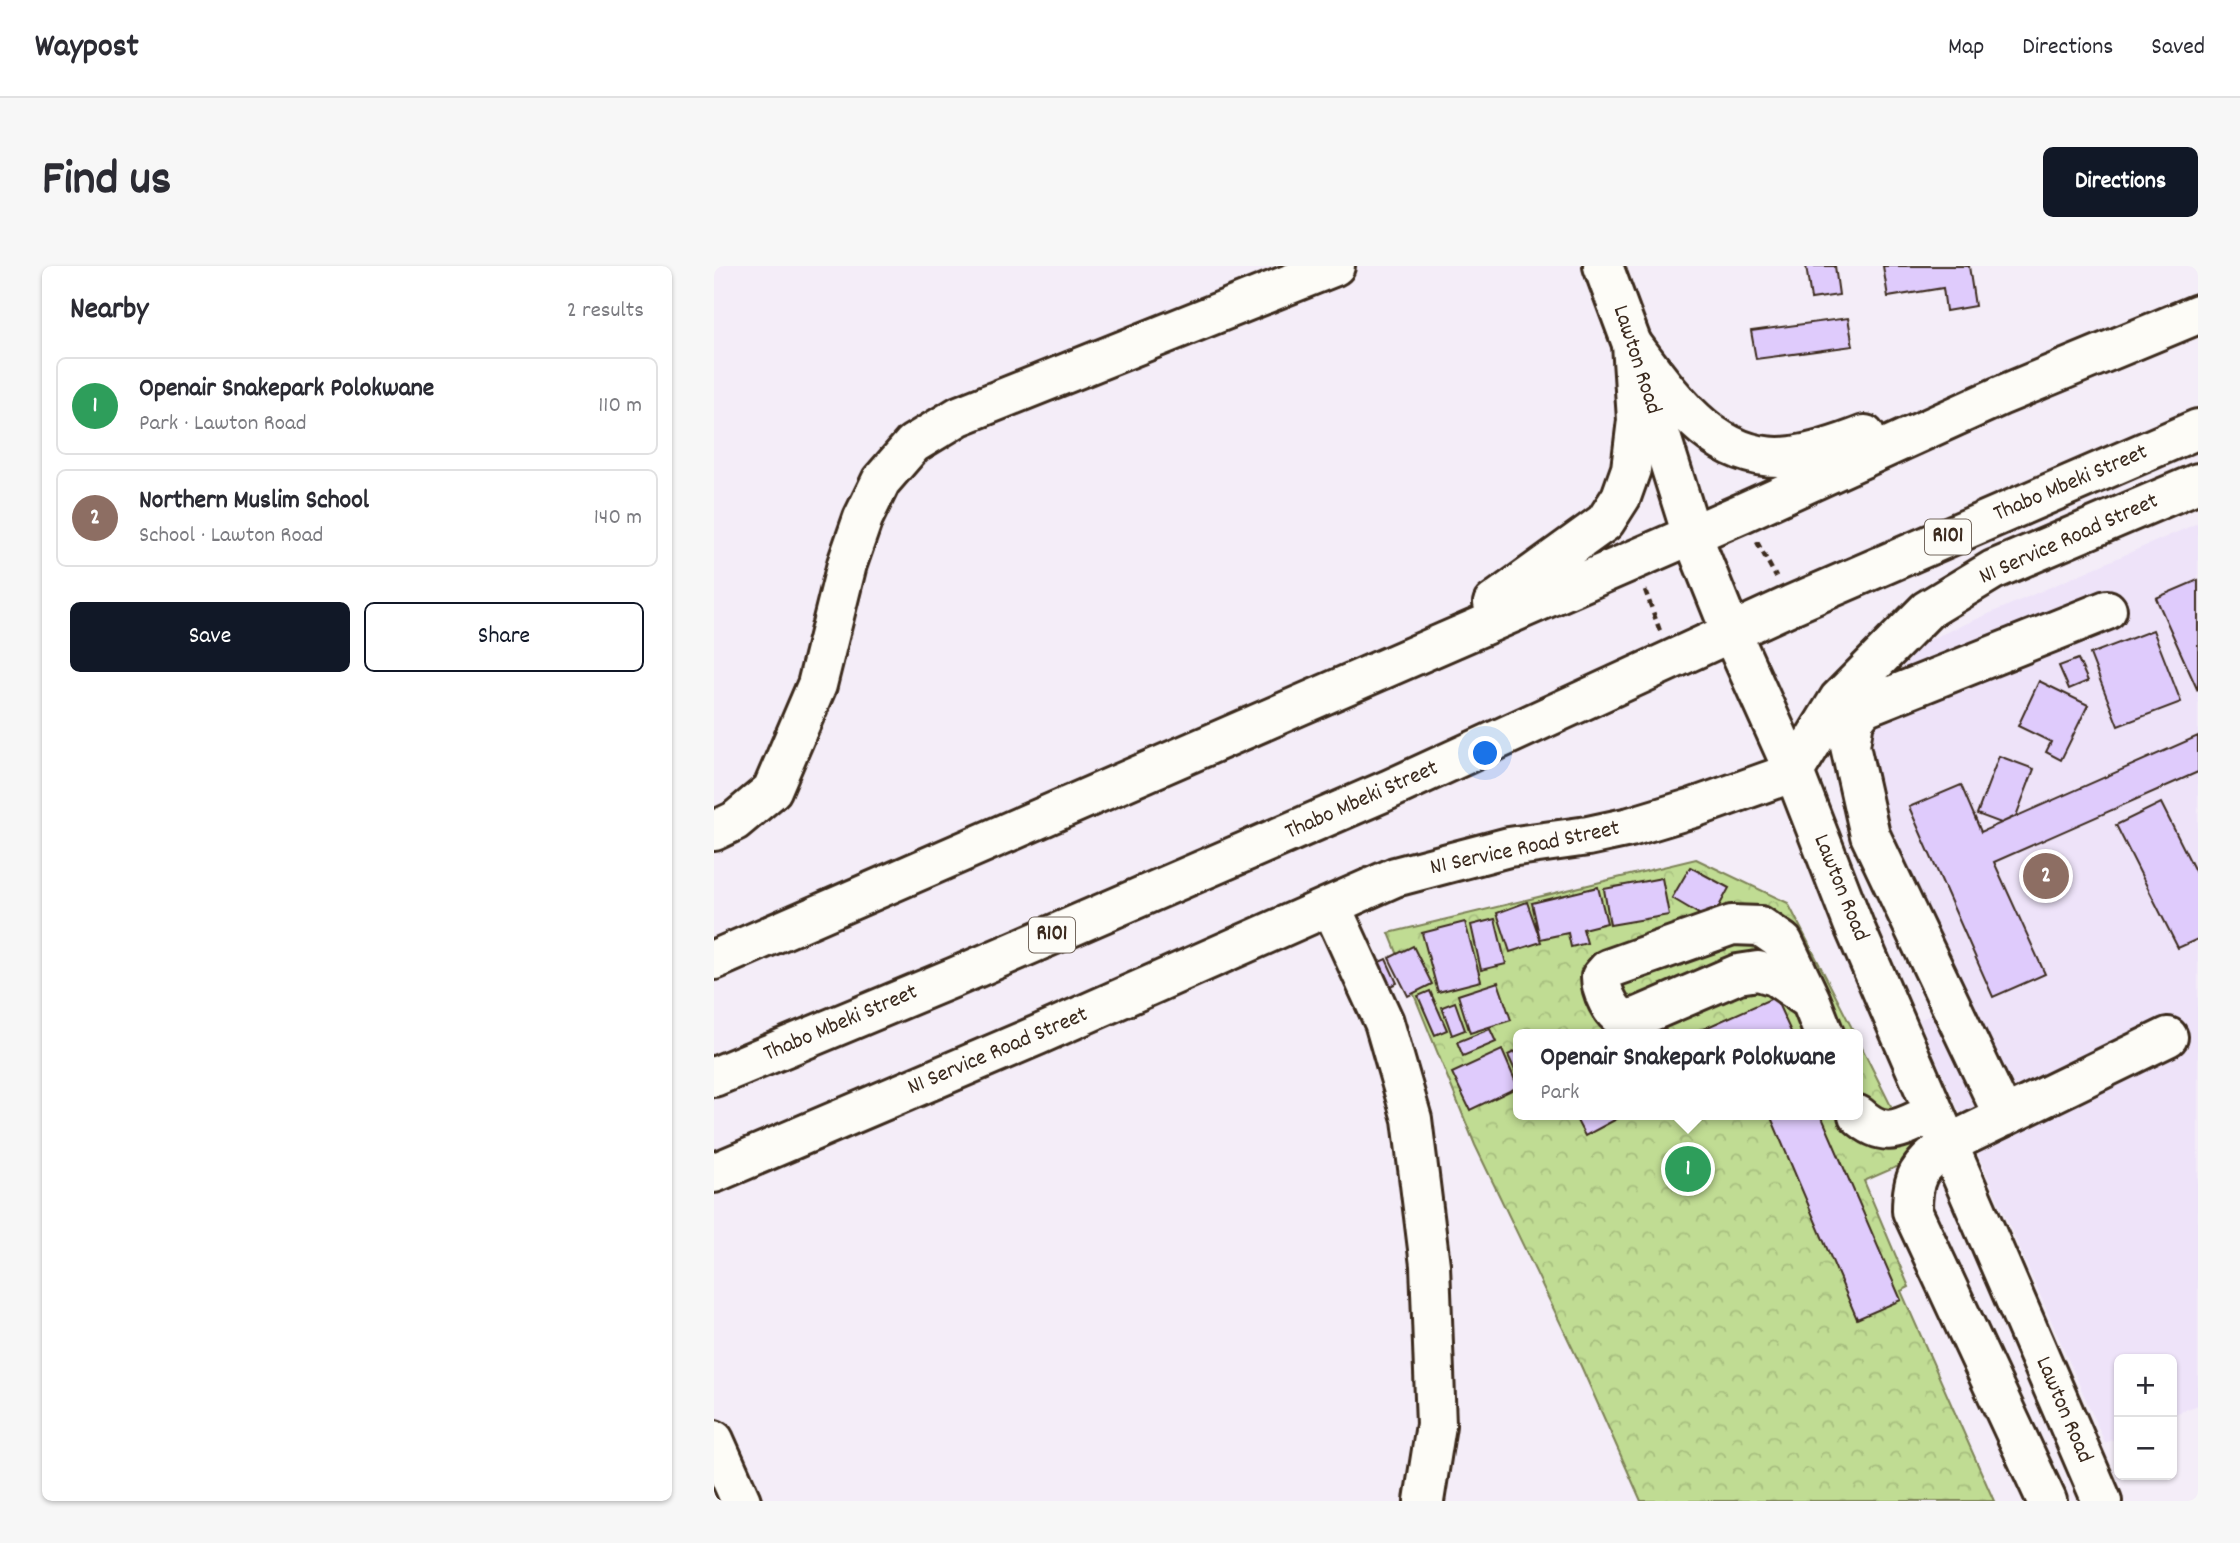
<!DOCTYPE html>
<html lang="en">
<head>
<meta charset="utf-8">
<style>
  body { margin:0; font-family:Dekko,sans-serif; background:#f7f7f7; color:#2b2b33 }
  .controls { position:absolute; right:21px; bottom:21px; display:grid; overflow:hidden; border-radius:10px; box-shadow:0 2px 5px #0004 }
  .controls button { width:63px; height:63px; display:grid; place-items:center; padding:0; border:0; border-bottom:2px solid #e1e1e2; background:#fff; color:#2b2b33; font:35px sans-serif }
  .you { position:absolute; left:772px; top:488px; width:24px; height:24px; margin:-18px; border:5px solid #fff; border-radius:50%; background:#1a73e8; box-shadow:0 0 0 10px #1a73e833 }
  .badge { display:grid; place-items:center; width:46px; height:46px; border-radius:50%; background:#111827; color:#fff; font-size:23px; font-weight:700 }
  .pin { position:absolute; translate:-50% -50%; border:4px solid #fff; box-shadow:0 2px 7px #0006 }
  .popup { position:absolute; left:799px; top:763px; width:350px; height:91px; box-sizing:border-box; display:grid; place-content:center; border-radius:10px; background:#fff; filter:drop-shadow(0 2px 5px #0005); font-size:23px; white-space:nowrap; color:#7c7c81 }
  .popup b { font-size:26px; color:#2b2b33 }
  .popup::after { content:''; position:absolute; left:50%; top:100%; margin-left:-14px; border:14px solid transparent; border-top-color:#fff }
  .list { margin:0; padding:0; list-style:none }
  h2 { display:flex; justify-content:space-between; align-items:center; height:91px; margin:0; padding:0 28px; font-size:30px }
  h2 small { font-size:23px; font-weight:400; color:#7c7c81 }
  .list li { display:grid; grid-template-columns:46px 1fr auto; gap:21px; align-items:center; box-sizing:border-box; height:98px; margin:0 14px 14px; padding:0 14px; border:2px solid #e1e1e2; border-radius:10px }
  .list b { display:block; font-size:26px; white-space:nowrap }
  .list p { margin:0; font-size:23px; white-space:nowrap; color:#7c7c81 }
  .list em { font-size:23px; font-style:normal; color:#7c7c81 }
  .actions { display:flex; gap:14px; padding:21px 28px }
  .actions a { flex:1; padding:16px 0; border:2px solid #111827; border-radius:10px; text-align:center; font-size:24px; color:#111827 }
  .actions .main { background:#111827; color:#fff }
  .map { position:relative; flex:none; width:1484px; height:1235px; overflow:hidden; border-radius:10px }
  header { display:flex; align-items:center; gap:42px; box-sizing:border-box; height:98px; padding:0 35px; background:#fff; border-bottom:2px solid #e1e1e2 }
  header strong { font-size:33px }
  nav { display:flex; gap:38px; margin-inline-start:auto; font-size:24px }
  .intro { display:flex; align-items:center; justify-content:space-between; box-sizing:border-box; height:168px; padding:0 42px }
  h1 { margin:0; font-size:49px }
  .button { padding:18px 32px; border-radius:10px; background:#111827; color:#fff; font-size:24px; font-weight:700 }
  main { display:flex; gap:42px; padding:0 42px }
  aside { flex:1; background:#fff; border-radius:10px; box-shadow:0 2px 5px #0004 }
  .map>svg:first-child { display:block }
  .built { fill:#eee3f9 }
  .forest { fill:url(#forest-crowns); stroke:#7e8358; stroke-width:2 }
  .building { fill:#dfcbfc; stroke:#3b2a1e; stroke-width:2 }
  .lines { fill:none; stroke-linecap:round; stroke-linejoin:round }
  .minor-casing { stroke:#3b2a1e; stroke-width:44 }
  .major-casing { stroke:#3b2a1e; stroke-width:44 }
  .path { stroke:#3b2a1e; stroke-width:4.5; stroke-dasharray:7 5; stroke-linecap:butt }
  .minor { stroke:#fdfcf7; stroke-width:38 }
  .major { stroke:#fdfcf7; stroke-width:38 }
  .labels { text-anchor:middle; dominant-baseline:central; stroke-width:5; stroke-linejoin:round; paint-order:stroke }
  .shield { fill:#fdfcf7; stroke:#75695f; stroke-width:2 }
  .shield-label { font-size:21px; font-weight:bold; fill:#3b2a1e }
  .street-label { font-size:23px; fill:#3b2a1e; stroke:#fdfcf7 }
</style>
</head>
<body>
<header>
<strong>Waypost</strong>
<nav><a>Map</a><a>Directions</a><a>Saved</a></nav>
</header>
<div class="intro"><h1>Find us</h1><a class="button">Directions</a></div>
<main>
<aside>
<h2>Nearby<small>2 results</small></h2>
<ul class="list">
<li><span class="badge" style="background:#2e9e5b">1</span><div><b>Openair Snakepark Polokwane</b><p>Park · Lawton Road</p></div><em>110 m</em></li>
<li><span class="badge" style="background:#8d6e63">2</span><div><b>Northern Muslim School</b><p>School · Lawton Road</p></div><em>140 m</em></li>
</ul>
<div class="actions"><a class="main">Save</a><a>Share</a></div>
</aside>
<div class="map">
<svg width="1484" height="1235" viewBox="0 0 1484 1235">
  <defs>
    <pattern id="forest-crowns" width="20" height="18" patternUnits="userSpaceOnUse" patternTransform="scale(1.75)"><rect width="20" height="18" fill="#c0dc93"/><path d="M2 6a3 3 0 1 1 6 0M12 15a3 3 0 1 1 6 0" fill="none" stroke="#a6bd7e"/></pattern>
  </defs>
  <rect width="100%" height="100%" fill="#f4edf8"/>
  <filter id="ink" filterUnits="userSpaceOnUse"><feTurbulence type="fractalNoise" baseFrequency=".0143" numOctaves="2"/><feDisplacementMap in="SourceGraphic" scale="14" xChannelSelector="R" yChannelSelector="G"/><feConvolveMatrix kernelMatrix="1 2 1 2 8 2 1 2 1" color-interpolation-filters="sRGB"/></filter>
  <g filter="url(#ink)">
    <path class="built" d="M1484,257v882l-26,10v-56h-53v78l-14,6 -186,-423 31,-14 -113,-260 87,-104z"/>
    <path class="forest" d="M982,593l92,44 67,131h-337v81h340v-75l59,118 -53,23 45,106 -8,4 93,210h-353l-60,-135 -106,-221 -86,-212z"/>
    <path class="building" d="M1092,0h29l4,29 -28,4z
      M1169,0h86l6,40 -29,5 -3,-23 -55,9z
      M1134,52l5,28 -97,13 -5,-28z
      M1484,314v111l-42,-93z
      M1439,364l28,72 -63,24 -28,-72z
      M1364,393l10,22 -19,8 -10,-23z
      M1325,415l49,24 -27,55 -15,-8 5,-10 -33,-16z
      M1484,470v36l-204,90 51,112 -52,23 -84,-190 52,-22 20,47z
      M1285,490l35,13 -18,47 -15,7 -24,-9z
      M1447,537l37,74v62l-20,9 -62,-123z
      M976,601l39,21 -18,33 -39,-23z
      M948,612l7,37 -59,10 -6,-36z
      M884,621l9,36 -24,6 4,14 -16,4 -3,-14 -28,6 -8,-36z
      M813,636l14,40 -31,10 -13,-39z
      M781,653l11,45 -25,6 -10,-45z
      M751,656l16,59 -43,11 -16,-59z
      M699,680l19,38 -24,12 -19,-38z
      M672,693l11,24 -20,9 -11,-24z
      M784,716l13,38 -41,13 -12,-38z
      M716,725l17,39 -12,5 -17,-39z
      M1061,731l17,37h-100z
      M741,736l10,28 -13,5 -10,-28z
      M776,763l6,13 -33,14 -6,-14z
      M788,784l16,37 -48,23 -18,-37z
      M804,784v27l-10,-22z
      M860,849h50l-39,21z
      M1056,849h51l80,185 -44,19z"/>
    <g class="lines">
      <g class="minor-casing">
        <path id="minor" d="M889,0l29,78 60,191 39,97 63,140 60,154 248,575
          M0,565l21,-10 37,-31 45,-105 30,-121 16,-46 18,-37 32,-37 46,-28 376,-150
          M617,640l53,116 28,97 18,146 6,160 -12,76
          M1097,735l-28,-59 -23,-16 -28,-1 -124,44 -7,8c0,13 10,39 25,42 2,0 11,-2 12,-2l100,-43 20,-3 17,5 36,25 13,33
          M1144,849c29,27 44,11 76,-2
          M1290,851l-134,-282 -20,-89 4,-26 10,-13 243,-97
          M0,907l324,-138 357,-158 114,-30 79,-11 42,-9 63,-19 101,-36 45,-73 88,-89 66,-40 205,-87
          M0,1174l27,61
          M1333,1235l-135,-290c0,-39 8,-43 36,-67l220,-107"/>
      </g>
      <g class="major-casing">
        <path id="major" d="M918,78c39,52 85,122 160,112 24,-3 50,-12 73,-21
          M779,337l112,-81 16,-25 10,-28 6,-49 -5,-76
          M0,694l1028,-447 258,-117 198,-82
          M0,811l241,-100 433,-187 403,-185 407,-176"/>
      </g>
      <path class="path" d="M1043,276l19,35
        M931,324l15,41"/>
      <use href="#minor" class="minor"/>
      <use href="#major" class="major"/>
    </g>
  </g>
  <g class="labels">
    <g class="shield">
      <rect x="1211" y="253.5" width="46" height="35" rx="5"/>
      <rect x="315" y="651.5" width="46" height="35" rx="5"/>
    </g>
    <g class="shield-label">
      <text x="1234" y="271">R101</text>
      <text x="338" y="669">R101</text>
    </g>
    <g class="street-label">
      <text transform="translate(922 94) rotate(72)">Lawton Road</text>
      <text transform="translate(1357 218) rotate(-23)">Thabo Mbeki Street</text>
      <text transform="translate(1355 274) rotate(-24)">N1 Service Road Street</text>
      <text transform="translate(648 535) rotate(-24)">Thabo Mbeki Street</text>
      <text transform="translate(811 583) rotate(-12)">N1 Service Road Street</text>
      <text transform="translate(1126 622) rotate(68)">Lawton Road</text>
      <text transform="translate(127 758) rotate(-23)">Thabo Mbeki Street</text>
      <text transform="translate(284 786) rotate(-23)">N1 Service Road Street</text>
      <text transform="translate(1349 1144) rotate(67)">Lawton Road</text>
    </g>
  </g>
</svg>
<div class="controls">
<button>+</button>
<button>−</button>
</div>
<div class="you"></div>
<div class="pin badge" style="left:974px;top:903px;background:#2e9e5b">1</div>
<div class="popup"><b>Openair Snakepark Polokwane</b>Park</div>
<div class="pin badge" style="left:1332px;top:610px;background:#8d6e63">2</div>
</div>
</main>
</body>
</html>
